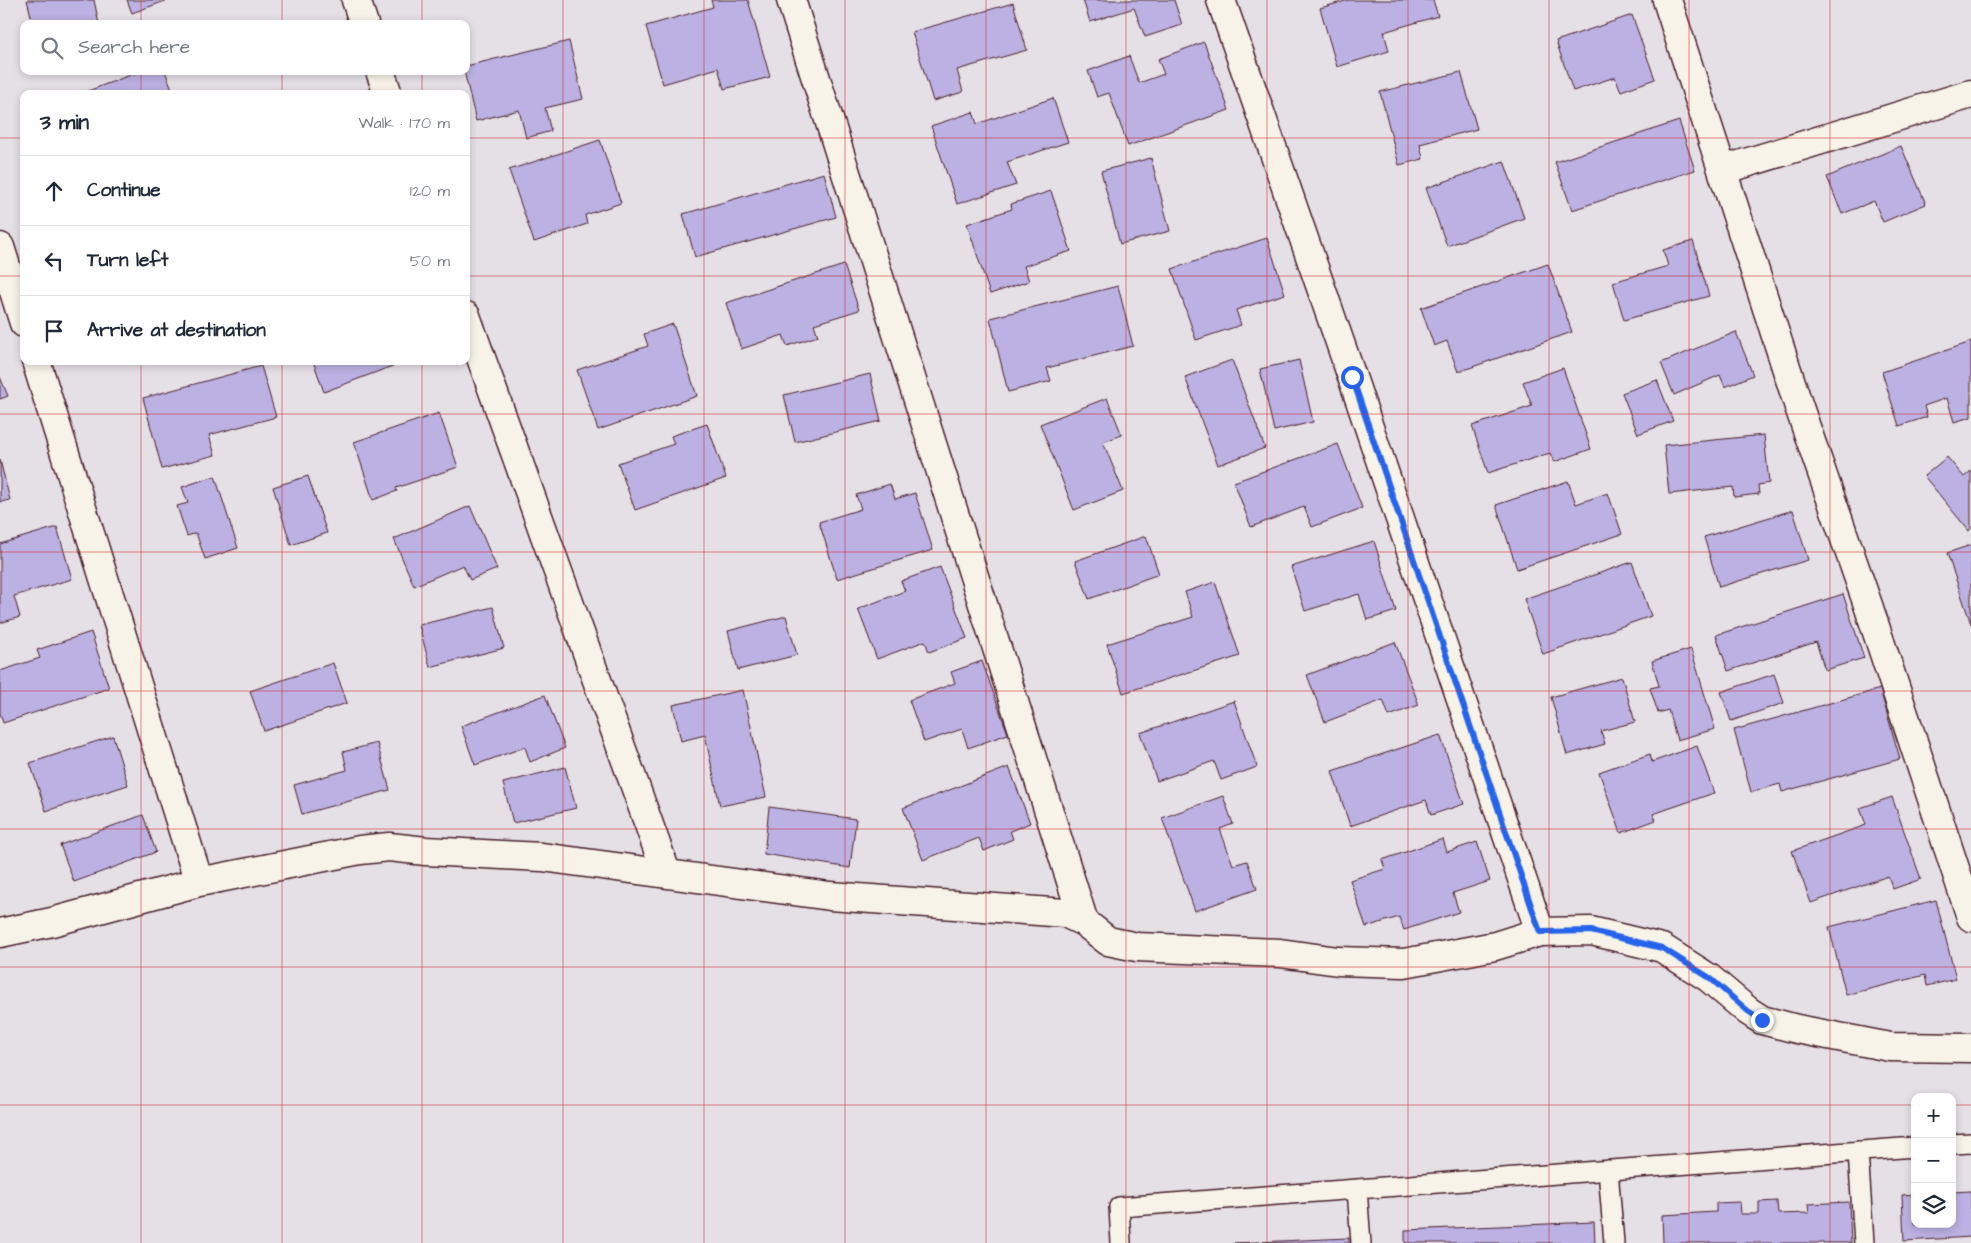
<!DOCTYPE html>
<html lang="en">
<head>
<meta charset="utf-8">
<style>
  body { margin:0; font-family:"Architects Daughter",sans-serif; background:#f2f2f3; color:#1f2937 }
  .controls { position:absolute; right:15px; bottom:15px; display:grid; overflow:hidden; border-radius:10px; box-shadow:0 2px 8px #0003 }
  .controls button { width:45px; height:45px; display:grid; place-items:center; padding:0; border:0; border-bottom:1px solid #e0e1e3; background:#fff; color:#1f2937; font:25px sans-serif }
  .stop { position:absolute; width:15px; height:15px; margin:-11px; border:4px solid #2563eb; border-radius:50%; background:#fff }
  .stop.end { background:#2563eb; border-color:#fff; box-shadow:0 1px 5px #0008 }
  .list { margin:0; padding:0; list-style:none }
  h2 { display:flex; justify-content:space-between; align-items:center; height:65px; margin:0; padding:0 20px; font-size:21px }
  h2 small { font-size:16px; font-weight:400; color:#747a83 }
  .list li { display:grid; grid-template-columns:32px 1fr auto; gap:15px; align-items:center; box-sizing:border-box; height:70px; padding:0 20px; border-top:1px solid #e0e1e3 }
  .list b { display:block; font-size:19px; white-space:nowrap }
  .list em { font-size:16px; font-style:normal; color:#747a83 }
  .icon { flex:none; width:28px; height:28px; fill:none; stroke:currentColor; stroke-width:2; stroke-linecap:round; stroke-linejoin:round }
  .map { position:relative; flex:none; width:1971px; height:1243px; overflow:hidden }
  .search { position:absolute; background:#fff; box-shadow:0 2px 8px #0003; left:20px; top:20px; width:450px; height:55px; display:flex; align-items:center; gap:12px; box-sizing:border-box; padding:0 18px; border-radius:10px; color:#747a83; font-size:19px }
  .panel { position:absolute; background:#fff; box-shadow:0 2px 8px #0003; left:20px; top:90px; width:450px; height:275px; border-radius:10px }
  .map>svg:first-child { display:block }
  .building { fill:#bbb1e2; stroke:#4a1f2b }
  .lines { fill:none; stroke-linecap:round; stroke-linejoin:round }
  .service-casing { stroke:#4a1f2b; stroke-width:22 }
  .minor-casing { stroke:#4a1f2b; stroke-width:31 }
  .service { stroke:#f7f3e8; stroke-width:19 }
  .minor { stroke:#f7f3e8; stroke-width:28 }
  .route { stroke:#2563eb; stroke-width:6 }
  .grid { fill:none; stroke:#d62828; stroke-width:1; stroke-opacity:0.55 }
</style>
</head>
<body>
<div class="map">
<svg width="1971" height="1243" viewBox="0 0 1971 1243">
  <rect width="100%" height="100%" fill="#e5dfe6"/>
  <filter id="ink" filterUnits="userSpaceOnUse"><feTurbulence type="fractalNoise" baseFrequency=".02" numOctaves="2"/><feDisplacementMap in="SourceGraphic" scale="10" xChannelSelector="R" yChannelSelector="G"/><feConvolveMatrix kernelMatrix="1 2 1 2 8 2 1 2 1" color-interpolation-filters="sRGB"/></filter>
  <g filter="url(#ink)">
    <path class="building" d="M27,0h67l5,24h-66z
      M127,0h41l-36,13z
      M711,0h37l22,77 -46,12 -6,-21 -55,16 -17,-58 67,-19z
      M1083,0h91l8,25 -37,12 -11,-29 -44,14z
      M1349,0h84l5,16 -54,16 5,19 -52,16 -17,-59z
      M1013,3l14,47 -70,20 6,22 -30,9 -21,-69z
      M1632,15l23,64 -34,12 -6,-14 -42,14 -17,-50z
      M569,41l14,58 -38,9 6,23 -25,7 -7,-28 -43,11 -12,-50h2v-5z
      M1204,42l25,68 -101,36 -19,-53 -12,4 -9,-26 41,-15 10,27 25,-9 -6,-15z
      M141,71h24l9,23h-94z
      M1461,72l16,57 -57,15 3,15 -24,6 -19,-73z
      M1053,98l15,44 -61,20 9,23 -59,19 -26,-78 42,-14 4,12z
      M1679,121l16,49 -123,40 -17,-48z
      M600,140l21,63 -36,12 2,9 -53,18 -25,-72z
      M1901,146l25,58 -43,18 -9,-21 -32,13 -15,-37z
      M1151,158l19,73 -50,13 -19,-73z
      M1504,161l20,57 -77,28 -21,-58z
      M824,173l12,44 -141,40 -12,-43z
      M1051,191l20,60 -47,15 5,15 -39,13 -23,-70 45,-15 -1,-5z
      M1267,238l18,56 -49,16 5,15 -45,15 -24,-71z
      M1693,241l16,55 -85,24 -11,-38 55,-16 -5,-16z
      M1548,264l24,68 -114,40 -11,-31 -13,5 -13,-38z
      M844,265l15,45 -45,14 4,12 -31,10 -4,-11 -42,14 -15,-46z
      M1118,286l15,60 -86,22 4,13 -43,11 -18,-74z
      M673,324l24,72 -99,34 -21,-60 71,-24 -4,-12z
      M1736,332l17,43 -28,12 -5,-12 -46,20 -13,-32z
      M1971,342v75l-17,5 -7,-24 -23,8 3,11 -28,9 -17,-54z
      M1232,360l33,88 -47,17 -33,-88z
      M1299,360l14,62 -39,9 -14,-62z
      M313,361h81l1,4 -71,27z
      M261,366l15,51 -67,18 6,20 -53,14 -19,-71z
      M1563,368l28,81 -37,13 -4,-9 -62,20 -16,-47 60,-20 -9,-24z
      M870,374l11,47 -86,21 -11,-47z
      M0,377l8,19 -8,3z
      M1657,380l16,41 -35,13 -16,-41z
      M1107,398l15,37 -19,7 20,49 -49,19 -34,-86z
      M439,413l19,54 -62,21 1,3 -24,9 -19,-58z
      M707,424l19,54 -91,32 -17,-47 56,-19 -3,-8z
      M1764,435l5,48 -11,2 1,9 -25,3 -1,-10 -64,7 -5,-49z
      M1338,444l24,64 -50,19 -8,-20 -53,20 -17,-45z
      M1947,457l17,20 7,-6v57l-2,3 -45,-55z
      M0,460l10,40 -10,2z
      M215,476l23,72 -33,11 -9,-26 -9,3 -10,-30 11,-3 -6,-16z
      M308,476l19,57 -36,12 -18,-58z
      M1568,481l8,23 32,-11 14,41 -105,35 -21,-64z
      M890,484l5,15 20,-6 18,57 -96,29 -18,-57 42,-13 -5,-14z
      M470,506l27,63 -27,11 -7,-15 -49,21 -20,-47z
      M1793,510l15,50 -89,27 -15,-50z
      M57,527l15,52 -58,17 6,21 -20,6v-79z
      M1146,536l13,38 -70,25 -14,-38z
      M1374,541l22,70 -29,9 -8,-26 -54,17 -14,-44z
      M1971,545v79l-24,-71z
      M1632,562l19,54 -108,38 -19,-55z
      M940,567l27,71 -38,14 -4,-11 -48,18 -19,-50 47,-18 -4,-10z
      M1215,582l25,74 -117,37 -16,-49 86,-27 -8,-25z
      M1843,594l21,64 -39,12 -9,-28 -88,29 -12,-36z
      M493,607l11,41 -74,19 -11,-42z
      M786,616l11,39 -59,15 -10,-39z
      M91,632l18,56 -106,35 -3,-10v-42l40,-13 -3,-8z
      M1395,642l24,63 -30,11 -6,-16 -58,22 -18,-47z
      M1691,649l24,80 -38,11 -9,-30 -10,3 -8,-25 9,-2 -7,-25z
      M982,661l26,73 -40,14 -6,-19 -38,13 -15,-42 46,-17 -4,-11z
      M333,663l14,40 -83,28 -14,-40z
      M1774,674l10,29 -53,18 -10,-29z
      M1622,677l13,45 -34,9 4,13 -38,11 -16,-58z
      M1880,689l20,70 -118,33 -2,-8 -29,8 -17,-62z
      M743,690l23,107 -46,9 -15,-71 -24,6 -8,-36z
      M545,695l20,53 -35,14 -5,-15 -50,18 -14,-39z
      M1234,701l23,66 -36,13 -7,-19 -57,20 -17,-48z
      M1440,735l24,69 -33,11 -5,-15 -76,26 -18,-55z
      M113,736l15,49 -82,26 -16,-48z
      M377,743l13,47 -88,24 -8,-29 53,-15 -4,-18z
      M1697,746l17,47 -61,21 3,6 -35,13 -22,-61 51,-18 2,8z
      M565,767l11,41 -63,15 -10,-40z
      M1009,767l21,56 -20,8 3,8 -29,12 -5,-13 -56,22 -20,-52z
      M1223,796l10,28 -13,5 13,36 14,-4 10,28 -62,22 -33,-93z
      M1892,797l29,82 -28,10 -5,-13 -77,27 -19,-52 74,-26 -6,-17z
      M769,807l87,12 -6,49 -86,-14z
      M143,815l13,37 -82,30 -14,-37z
      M1443,839l4,13 30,-10 13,39 -37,12 6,19 -55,18 -5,-13 -33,10 -16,-47 35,-11 -3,-9z
      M1936,900l20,79 -29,7 -2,-11 -79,20 -17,-68z
      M1971,1191v46l-67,4 -2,-46 13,-1v30h37v-32z
      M1777,1201l1,13 31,-1 -1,-9 41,-2 2,41h-188l-1,-28 54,-3v-9l24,-1 1,12h18v-12z
      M1594,1222l1,21h-190v-13z
      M1349,1238v5h-115z"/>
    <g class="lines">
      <g class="service-casing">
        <path id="service" d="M1952,1144l19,-1
          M1858,1151l6,92
          M1608,1170l6,73
          M1357,1189l4,54
          M1121,1243l-2,-36 796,-60"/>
      </g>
      <g class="minor-casing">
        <path id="minor" d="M356,0l8,24
          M791,0l293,922
          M1221,0l131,377 188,555
          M1667,0l132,407 69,198 103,312
          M380,71l8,23
          M1723,170l248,-76
          M0,247l24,76
          M466,316l200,556
          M36,361l163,521
          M0,933l52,-11 147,-40 161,-32 29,-3 37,4 116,6 288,39 235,17 19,9 24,19 29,6 143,6 58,8 66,2 91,-17 45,-14 51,-1 71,17 47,30 39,33 14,9 35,9 93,18 81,1"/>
      </g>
      <use href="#service" class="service"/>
      <use href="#minor" class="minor"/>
    </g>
  </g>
  <g class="lines" filter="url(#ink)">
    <path class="route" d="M1352,377l188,555 51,-1 71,17 48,30 38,33 14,9"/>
  </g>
  <path class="grid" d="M141,0v24M282,0v24M422,0v24M563,0v1243M704,0v1243M845,0v1243M986,0v1243M1126,0v1243M1267,0v1243M1408,0v1243M1549,0v1243M1689,0v1243M1830,0v1243M141,71v23M282,71v23M422,71v23M0,138h24M466,138h1505M0,276h24M466,276h1505M141,361v882M282,361v882M422,361v882M0,414h1971M0,552h1971M0,691h1971M0,829h1971M0,967h1971M0,1105h1915M1952,1105h19"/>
</svg>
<div class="controls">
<button>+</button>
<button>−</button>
<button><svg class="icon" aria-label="layers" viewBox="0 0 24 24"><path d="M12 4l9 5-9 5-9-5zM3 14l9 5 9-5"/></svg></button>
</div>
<div class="stop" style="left:1352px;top:377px"></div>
<div class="stop end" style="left:1762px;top:1020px"></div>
<div class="search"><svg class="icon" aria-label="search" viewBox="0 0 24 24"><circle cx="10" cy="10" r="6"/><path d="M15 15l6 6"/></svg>Search here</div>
<section class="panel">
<h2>3 min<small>Walk · 170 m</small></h2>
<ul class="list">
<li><svg class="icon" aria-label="ahead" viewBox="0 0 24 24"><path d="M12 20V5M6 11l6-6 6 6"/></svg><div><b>Continue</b></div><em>120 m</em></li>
<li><svg class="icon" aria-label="left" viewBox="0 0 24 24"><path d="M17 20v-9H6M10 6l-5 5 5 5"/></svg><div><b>Turn left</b></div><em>50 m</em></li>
<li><svg class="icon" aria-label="arrive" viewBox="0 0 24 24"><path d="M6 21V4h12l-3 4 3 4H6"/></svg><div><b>Arrive at destination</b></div></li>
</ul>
</section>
</div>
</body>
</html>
